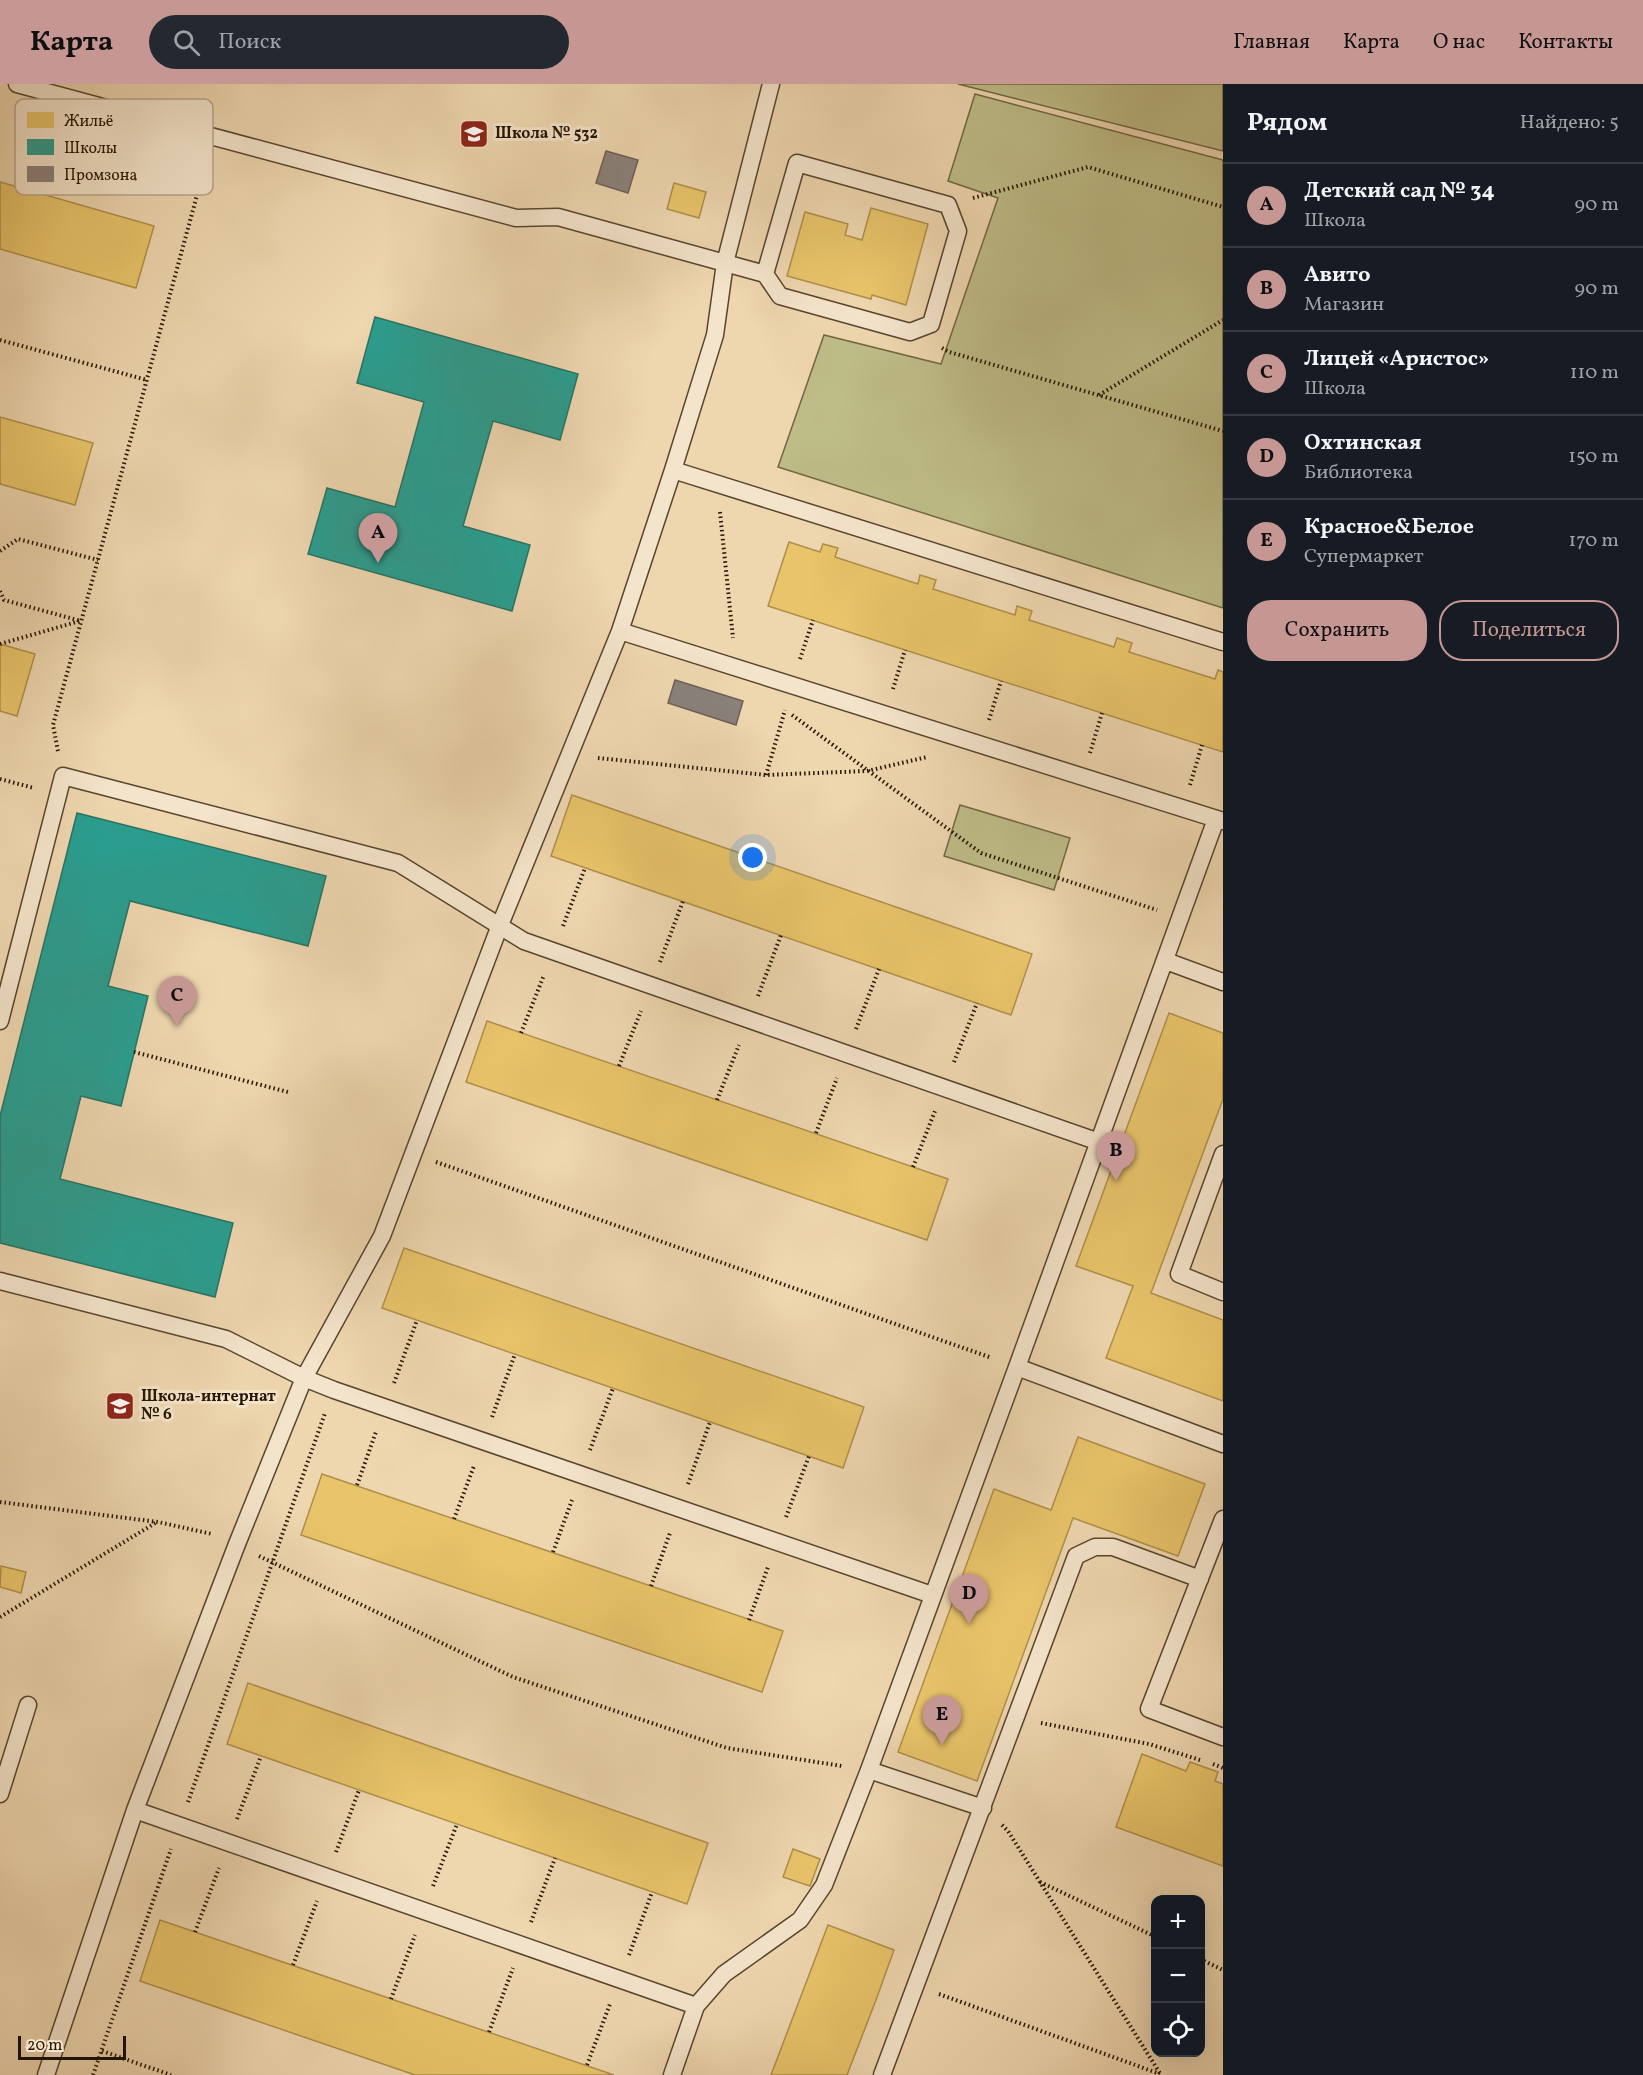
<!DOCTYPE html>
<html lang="ru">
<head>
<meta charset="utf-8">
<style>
  body { margin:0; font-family:Vollkorn,serif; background:#242831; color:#f1f3f6 }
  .controls { position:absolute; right:18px; bottom:18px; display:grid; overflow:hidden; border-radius:12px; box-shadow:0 6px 24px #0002 }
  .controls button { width:54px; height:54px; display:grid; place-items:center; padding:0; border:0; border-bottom:2px solid #363941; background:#171b24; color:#f1f3f6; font:30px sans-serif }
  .scale { position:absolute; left:18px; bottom:15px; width:108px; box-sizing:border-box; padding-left:6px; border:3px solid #251500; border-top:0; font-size:16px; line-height:21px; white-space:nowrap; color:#251500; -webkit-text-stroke:4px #f4e4cb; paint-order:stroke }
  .you { position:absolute; left:753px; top:774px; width:21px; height:21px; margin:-15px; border:4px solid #fff; border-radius:50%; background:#1a73e8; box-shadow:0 0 0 9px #1a73e833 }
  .badge { display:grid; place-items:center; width:39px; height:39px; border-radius:50%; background:#c59692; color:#111; font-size:20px; font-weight:700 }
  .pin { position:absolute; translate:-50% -50px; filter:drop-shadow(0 2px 3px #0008) }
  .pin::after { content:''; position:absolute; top:32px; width:21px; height:18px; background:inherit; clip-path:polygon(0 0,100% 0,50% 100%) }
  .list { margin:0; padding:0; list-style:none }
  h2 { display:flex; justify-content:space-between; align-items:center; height:78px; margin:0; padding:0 24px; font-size:26px }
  h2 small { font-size:20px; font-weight:400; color:#9ea1a6 }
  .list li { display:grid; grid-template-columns:39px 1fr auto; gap:18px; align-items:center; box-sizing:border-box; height:84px; padding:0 24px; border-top:2px solid #363941 }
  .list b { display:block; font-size:22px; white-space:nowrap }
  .list p { margin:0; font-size:20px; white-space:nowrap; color:#9ea1a6 }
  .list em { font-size:20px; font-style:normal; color:#9ea1a6 }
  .actions { display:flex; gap:12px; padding:18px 24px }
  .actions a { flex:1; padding:14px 0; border:2px solid #c59692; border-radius:24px; text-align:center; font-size:21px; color:#c59692 }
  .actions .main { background:#c59692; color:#111 }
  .icon { flex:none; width:33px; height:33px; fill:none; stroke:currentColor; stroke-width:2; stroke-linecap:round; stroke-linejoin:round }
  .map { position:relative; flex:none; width:1223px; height:1991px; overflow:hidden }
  header { display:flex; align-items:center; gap:36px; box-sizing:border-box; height:84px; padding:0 30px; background:#c59692; color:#111 }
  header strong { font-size:28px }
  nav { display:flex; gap:33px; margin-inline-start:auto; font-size:21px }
  .search { width:420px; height:54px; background:#242831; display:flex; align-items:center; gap:15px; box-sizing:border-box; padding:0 21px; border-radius:33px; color:#9ea1a6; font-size:22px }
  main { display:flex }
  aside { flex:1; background:#171b24 }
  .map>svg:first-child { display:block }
  .green { fill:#bebc87; stroke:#726844; stroke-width:1.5 }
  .homes { fill:#e9c46a; stroke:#ae904a; stroke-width:1.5 }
  .schools { fill:#2a9d8f; stroke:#287464; stroke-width:1.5 }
  .industry { fill:#8a817c; stroke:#6c6157; stroke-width:1.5 }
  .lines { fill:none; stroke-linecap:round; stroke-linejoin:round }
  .service-casing { stroke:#57452c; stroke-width:19 }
  .path { stroke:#251500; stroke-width:4; stroke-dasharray:1.5 3; stroke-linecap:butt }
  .service { stroke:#f4e4cb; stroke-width:16 }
  .labels { text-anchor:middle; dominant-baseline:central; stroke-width:6; stroke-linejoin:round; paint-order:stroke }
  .poi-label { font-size:16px; font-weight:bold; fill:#251500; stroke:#f4e4cb; text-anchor:start }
  .key { fill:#f4e4cb; stroke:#b6a68e; stroke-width:1.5 }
  .key-label { font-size:16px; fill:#251500 }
</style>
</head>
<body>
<header>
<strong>Карта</strong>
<div class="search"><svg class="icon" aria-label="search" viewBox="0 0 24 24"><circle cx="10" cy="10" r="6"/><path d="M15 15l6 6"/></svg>Поиск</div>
<nav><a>Главная</a><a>Карта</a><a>О нас</a><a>Контакты</a></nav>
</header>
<main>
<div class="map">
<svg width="1223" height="1991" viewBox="0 0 1223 1991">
  <rect width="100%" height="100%" fill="#eed6af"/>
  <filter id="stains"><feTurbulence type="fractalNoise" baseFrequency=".00333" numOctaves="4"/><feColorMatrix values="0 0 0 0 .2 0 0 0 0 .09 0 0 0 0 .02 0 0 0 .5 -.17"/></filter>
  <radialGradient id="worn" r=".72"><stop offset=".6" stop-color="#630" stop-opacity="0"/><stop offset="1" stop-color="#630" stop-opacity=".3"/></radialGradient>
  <path class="green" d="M958,0h265v67z
    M975,10l248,66v448l-445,-141 46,-132 117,29 57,-166 -50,-17z
    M960,721l110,33 -16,52 -110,-34z"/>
  <path class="homes" d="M0,98l154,44 -18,62 -136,-39z
    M674,99l32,9 -7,26 -32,-9z
    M871,124l57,16 -22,81 -34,-10 -1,4 -84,-23 18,-64 43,12 -3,11 17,5z
    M0,333l93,26 -18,62 -75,-21z
    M789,458l31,10 3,-8 15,4 -3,9 83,27 2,-9 16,5 -3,9 82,26 2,-9 15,5 -3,9 85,27 3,-9 15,5 -3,9 86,27 3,-9 5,2v80l-455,-146z
    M0,560l35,10 -18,62 -17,-5z
    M572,711l460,159 -21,61 -460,-159z
    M1169,929l54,20v66l-72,194 72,27v81l-117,-43 27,-72 -57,-20z
    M487,937l461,158 -21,61 -461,-158z
    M404,1164l460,159 -21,61 -461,-160z
    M1078,1353l127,47 -27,72 -105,-38 -96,263 -79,-29 96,-263 57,21z
    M322,1390l461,157 -21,61 -461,-157z
    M1,1482l25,6 -5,21 -21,-6z
    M248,1599l460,160 -21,61 -460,-160z
    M1142,1670l44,17 4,-9 28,10 -3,9 8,3v82l-107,-39z
    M793,1765l27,10 -10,27 -27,-9z
    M160,1836l35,12 419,143h-199l-275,-94z
    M828,1841l66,25 -18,50 -29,75h-76z"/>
  <path class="schools" d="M375,233l203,57 -18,66 -67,-19 -30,105 67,19 -18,66 -204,-57 19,-66 68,19 29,-105 -67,-19z
    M77,729l249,63 -18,70 -178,-45 -22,85 40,10 -27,110 -40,-10 -21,83 173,44 -18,74 -215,-54v-127z"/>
  <path class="industry" d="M606,67l32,9 -10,33 -32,-10z
    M675,596l68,21 -7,24 -68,-22z"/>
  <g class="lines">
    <g class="service-casing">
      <path id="service" d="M17,0l499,134 42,-1 207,57 15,22 130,36 21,-8 27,-93 -10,-26 -151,-42 -32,111
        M673,386l550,172
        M620,547l603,190
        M1166,877l57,21
        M0,937l63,-245 335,87 126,78 575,201
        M1223,1070l-44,120 44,18
        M0,1197l226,58 78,39 30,12 598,205
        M1017,1283l206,77
        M1223,1435l-74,190 74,28
        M869,1686l114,38
        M0,1710l28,-89
        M135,1726l561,196 -24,69
        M696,1922l28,-32 76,-54 24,-35 45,-115 148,-403 199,-548
        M46,1991l89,-265 102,-266 67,-166 78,-142 118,-311 120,-294 53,-161 42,-135 10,-72 46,-179
        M882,1991l194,-519 19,-9h18l87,32"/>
    </g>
    <path class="path" d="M973,114l115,-31 135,40
      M0,256l147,40
      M942,264l7,4 274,79
      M1099,311l124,-75
      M720,428l13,126
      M0,467l18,-12 80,21
      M0,507l4,9 77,21
      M0,560l80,-23
      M800,575l13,-39
      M893,605l12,-39
      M792,631l189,138 176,57
      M989,636l12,-39
      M58,667l-5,-26 153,-563
      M1090,669l12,-40
      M598,674l168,17 101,-4 60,-14
      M766,691l19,-65
      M0,695l34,9
      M1190,701l12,-40
      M563,842l22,-58
      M660,878l23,-61
      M758,912l23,-61
      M856,945l23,-60
      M521,949l23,-58
      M134,968l154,40
      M954,978l23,-59
      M619,982l22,-55
      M717,1016l22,-55
      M816,1049l21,-55
      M436,1078l556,196
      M913,1083l22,-56
      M394,1299l23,-63
      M492,1333l23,-63
      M590,1366l23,-62
      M688,1400l22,-62
      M357,1401l19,-53
      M0,1418l158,20 54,12
      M786,1433l23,-61
      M454,1435l20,-53
      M553,1468l19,-52
      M259,1472l254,121 214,71 115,18
      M651,1502l19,-53
      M0,1533l157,-95
      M749,1536l19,-53
      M1041,1639l108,21 51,16
      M1213,1680l10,4
      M188,1718l137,-389
      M237,1735l24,-63
      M1002,1741l6,6 153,244
      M336,1768l23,-62
      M1040,1798l116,55
      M433,1802l24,-62
      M531,1838l24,-64
      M195,1848l24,-64
      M629,1871l23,-63
      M1200,1875l23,11
      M293,1881l24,-64
      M939,1910l221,80
      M391,1915l24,-64
      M489,1948l24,-64
      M102,1967l69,24
      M587,1981l23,-61
      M93,1991l78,-226"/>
    <use href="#service" class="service"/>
  </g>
  <defs>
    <g id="school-square" transform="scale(1.5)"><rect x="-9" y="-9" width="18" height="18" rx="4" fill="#8f2418" stroke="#f4e4cb"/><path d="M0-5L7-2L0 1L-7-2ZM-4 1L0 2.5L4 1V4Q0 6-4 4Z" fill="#fff"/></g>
  </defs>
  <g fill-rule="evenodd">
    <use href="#school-square" x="474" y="50"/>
    <use href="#school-square" x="120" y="1322"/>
  </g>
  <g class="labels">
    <g class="poi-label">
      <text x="495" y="50">Школа № 532</text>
      <text x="141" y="1313">Школа-интернат<tspan x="141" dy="18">№ 6</tspan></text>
    </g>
  </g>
  <rect x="15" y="15" width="198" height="96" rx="9" class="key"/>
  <rect x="27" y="28" width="27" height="16" fill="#e9c46a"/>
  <rect x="27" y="55" width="27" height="16" fill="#2a9d8f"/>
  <rect x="27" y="82" width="27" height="16" fill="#8a817c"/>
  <g class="key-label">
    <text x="64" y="42">Жильё</text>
    <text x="64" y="69">Школы</text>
    <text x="64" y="96">Промзона</text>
  </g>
  <rect width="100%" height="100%" filter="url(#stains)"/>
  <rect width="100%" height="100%" fill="url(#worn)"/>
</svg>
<div class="controls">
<button>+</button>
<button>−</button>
<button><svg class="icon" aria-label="locate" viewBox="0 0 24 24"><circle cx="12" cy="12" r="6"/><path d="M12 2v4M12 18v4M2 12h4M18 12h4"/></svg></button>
</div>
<div class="scale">20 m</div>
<div class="you"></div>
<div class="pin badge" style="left:378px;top:479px">A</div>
<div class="pin badge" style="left:1116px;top:1097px">B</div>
<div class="pin badge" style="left:177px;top:942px">C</div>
<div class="pin badge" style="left:969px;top:1540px">D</div>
<div class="pin badge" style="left:942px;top:1661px">E</div>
</div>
<aside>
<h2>Рядом<small>Найдено: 5</small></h2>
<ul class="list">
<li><span class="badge">A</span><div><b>Детский сад № 34</b><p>Школа</p></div><em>90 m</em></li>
<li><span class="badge">B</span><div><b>Авито</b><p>Магазин</p></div><em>90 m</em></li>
<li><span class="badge">C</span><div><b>Лицей «Аристос»</b><p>Школа</p></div><em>110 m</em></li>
<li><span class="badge">D</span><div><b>Охтинская</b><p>Библиотека</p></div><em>150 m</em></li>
<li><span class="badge">E</span><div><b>Красное&amp;Белое</b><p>Супермаркет</p></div><em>170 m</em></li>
</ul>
<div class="actions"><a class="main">Сохранить</a><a>Поделиться</a></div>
</aside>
</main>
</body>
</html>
